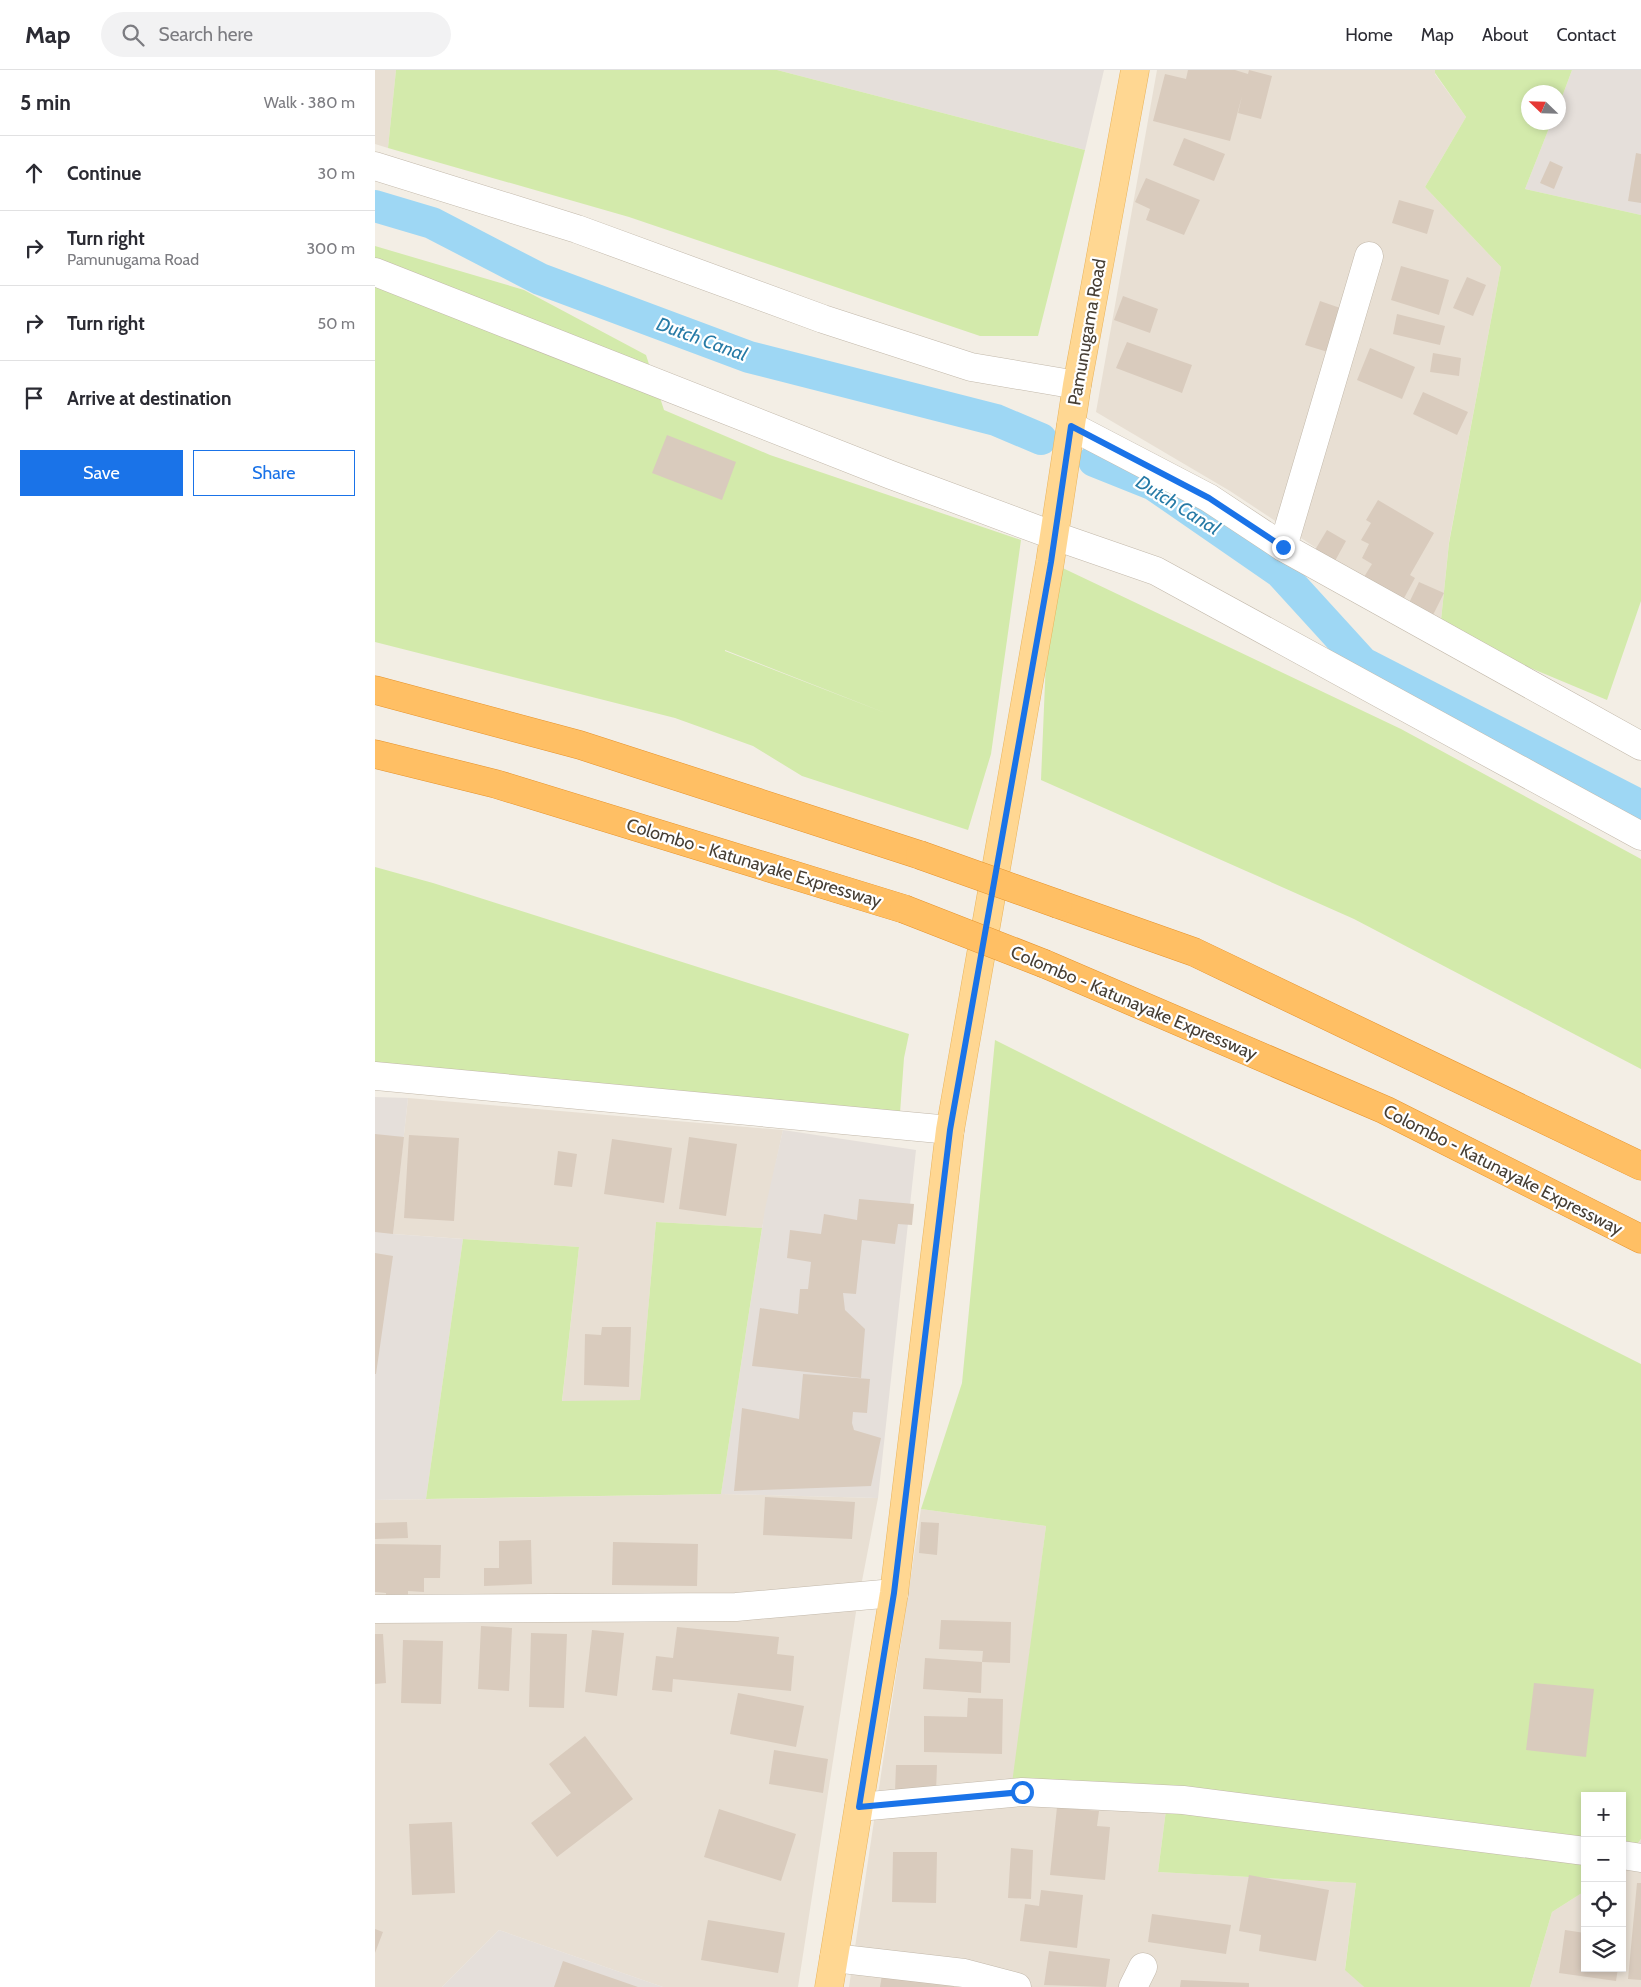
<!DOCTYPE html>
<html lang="en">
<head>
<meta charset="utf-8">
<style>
  body { margin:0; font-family:Cabin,sans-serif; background:#f2f2f3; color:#2b2b33 }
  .controls { position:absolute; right:15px; bottom:15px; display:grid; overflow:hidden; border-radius:0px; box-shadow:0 2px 8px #0003 }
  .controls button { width:45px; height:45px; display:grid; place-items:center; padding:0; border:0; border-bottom:1px solid #e1e1e2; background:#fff; color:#2b2b33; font:25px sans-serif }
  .compass { position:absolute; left:1146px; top:15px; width:45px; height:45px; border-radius:50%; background:#fff; box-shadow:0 2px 8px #0003; rotate:293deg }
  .stop { position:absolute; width:15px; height:15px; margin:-11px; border:4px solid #1a73e8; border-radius:50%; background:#fff }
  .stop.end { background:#1a73e8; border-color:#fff; box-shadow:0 1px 5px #0008 }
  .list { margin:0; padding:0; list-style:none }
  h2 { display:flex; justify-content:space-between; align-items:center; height:65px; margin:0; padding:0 20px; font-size:21px }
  h2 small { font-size:16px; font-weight:400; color:#7c7c81 }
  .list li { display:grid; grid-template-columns:32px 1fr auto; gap:15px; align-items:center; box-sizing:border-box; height:75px; padding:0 20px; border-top:1px solid #e1e1e2 }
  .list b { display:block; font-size:19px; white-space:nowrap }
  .list p { margin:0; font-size:16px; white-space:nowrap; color:#7c7c81 }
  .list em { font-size:16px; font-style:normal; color:#7c7c81 }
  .actions { display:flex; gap:10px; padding:15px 20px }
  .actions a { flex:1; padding:11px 0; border:1px solid #1a73e8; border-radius:0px; text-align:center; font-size:18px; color:#1a73e8 }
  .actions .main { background:#1a73e8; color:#fff }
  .icon { flex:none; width:28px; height:28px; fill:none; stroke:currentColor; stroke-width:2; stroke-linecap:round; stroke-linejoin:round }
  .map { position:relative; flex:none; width:1266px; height:1917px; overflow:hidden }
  header { display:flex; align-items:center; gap:30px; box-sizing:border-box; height:70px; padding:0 25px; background:#fff; border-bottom:1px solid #e1e1e2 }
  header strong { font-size:24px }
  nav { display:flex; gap:28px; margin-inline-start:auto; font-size:18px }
  .search { width:350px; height:45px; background:#f2f2f3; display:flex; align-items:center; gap:12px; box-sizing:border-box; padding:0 18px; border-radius:28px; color:#7c7c81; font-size:19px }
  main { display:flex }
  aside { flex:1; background:#fff }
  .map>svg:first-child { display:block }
  .residential { fill:#e8dfd3 }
  .industrial { fill:#e5dfda }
  .green { fill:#d3eaab; fill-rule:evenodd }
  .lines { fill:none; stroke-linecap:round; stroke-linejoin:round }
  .canal { stroke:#9ed7f4; stroke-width:32 }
  .building { fill:#d9cbbd }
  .minor-casing { stroke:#c2b8aa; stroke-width:29 }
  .major-casing { stroke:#e9b45d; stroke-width:29 }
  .highway-casing { stroke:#e5932d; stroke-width:29 }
  .minor { stroke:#fff; stroke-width:28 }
  .major { stroke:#ffd792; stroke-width:28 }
  .highway { stroke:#ffbf64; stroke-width:28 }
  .highway-bridge-casing { stroke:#e5932d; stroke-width:29; stroke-linecap:butt }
  .highway-bridge { stroke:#ffbf64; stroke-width:28 }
  .route { stroke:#1a73e8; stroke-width:6 }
  .labels { text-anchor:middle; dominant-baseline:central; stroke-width:4.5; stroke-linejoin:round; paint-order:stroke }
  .street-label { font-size:18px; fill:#463e34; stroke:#fff }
  .water-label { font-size:19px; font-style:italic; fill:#267aa6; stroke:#fff }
</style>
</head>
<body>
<header>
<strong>Map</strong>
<div class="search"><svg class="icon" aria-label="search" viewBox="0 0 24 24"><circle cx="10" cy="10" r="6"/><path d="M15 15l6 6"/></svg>Search here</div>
<nav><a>Home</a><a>Map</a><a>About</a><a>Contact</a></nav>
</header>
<main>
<aside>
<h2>5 min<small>Walk · 380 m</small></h2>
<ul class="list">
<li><svg class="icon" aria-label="ahead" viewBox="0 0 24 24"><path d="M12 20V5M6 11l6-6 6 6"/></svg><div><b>Continue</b></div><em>30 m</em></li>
<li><svg class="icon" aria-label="right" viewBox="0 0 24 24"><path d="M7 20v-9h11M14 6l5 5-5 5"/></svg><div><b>Turn right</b><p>Pamunugama Road</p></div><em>300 m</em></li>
<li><svg class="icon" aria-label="right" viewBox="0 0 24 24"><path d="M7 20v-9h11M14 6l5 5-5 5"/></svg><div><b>Turn right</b></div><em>50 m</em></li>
<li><svg class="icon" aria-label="arrive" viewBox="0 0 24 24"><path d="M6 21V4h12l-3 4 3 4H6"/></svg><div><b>Arrive at destination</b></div></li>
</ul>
<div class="actions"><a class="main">Save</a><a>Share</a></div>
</aside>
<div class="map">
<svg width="1266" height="1917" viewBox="0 0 1266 1917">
  <rect width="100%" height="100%" fill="#f3eee5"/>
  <path class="residential" d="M0,0h21l-8,78 -13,-4z
    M782,0h278v4l31,43 -41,70 76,80 -52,275 -9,88 -210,-139 -134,-79z
    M33,1028l375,32 -21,98 -106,-6 -16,178 -78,2 17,-155 -186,-13z
    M346,1424l157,4 -22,114 -58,375h-135l-164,-57 -57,57h-67v-487z
    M546,1439l125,17 -36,280 156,4 -8,62 198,11 -11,86 19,18h-515z
    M1266,1769v148h-111l22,-75 33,-21v77h37v-104z"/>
  <path class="industrial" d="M402,0h327l-19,80z
    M1197,0h69v145l-116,-26 26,-66 8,-1v-17z
    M0,1027l33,1 -15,136 70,5 -37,260 -51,1z
    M408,1060l133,20 -38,348 -157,-4 44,-285z
    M124,1860l164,57h-221z"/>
  <path class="green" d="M21,0h381l308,80 -47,186h-58l-351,-119 -241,-69z
    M1060,0h137l-13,35v-13h-30v30l22,1 -26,66 116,26v386l-34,99 -167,-70 9,-87 52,-276 -76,-80 41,-70 -31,-44z
    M0,176l149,44 122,65 18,55 106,45 251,85 -30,214 -23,76 -166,-54 -49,-30 -78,-28 -300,-76zM350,581v-1l163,64z
    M675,492l351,167 240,130v210l-287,-150 -313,-139z
    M0,797l58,16 476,151 -5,24 -4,55 -525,-48z
    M620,970l646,324v475l-19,25v-68h-37v95l-33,21 -22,75h-166l-19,-17 11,-87 -198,-11 8,-62 -157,-4 37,-280 -125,-17 41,-126z
    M281,1152l106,6 -41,266 -295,5 37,-260 116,8 -17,154 78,-1z"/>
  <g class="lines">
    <path class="canal" d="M0,136l57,17 108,56 209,78 247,63 45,19
      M719,391l60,24 126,87 83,91 278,143"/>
  </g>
  <path class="building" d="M813,0h47l13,4 1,-4 23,6 -11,43 -23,-6 4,-17 -12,45 -77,-20 12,-47 21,5z
    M809,68l41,16 -11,27 -41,-16z
    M1261,83l5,1v49l-13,-2z
    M1175,91l13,6 -9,22 -14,-6z
    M771,108l54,22 -16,35 -38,-15 4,-11 -15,-7z
    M1024,130l35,10 -7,24 -35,-11z
    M1026,196l48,14 -10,35 -48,-15z
    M1092,207l19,8 -13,31 -20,-8z
    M748,226l35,13 -8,24 -36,-13z
    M945,231l26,9 -15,43 -26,-8z
    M1022,244l48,12 -5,19 -47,-11z
    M752,272l65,23 -10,28 -66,-25z
    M995,278l45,19 -13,32 -45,-19z
    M1058,283l28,5 -2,18 -29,-4z
    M1048,322l45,20 -11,23 -44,-21z
    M292,365l69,27 -14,38 -70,-27z
    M1003,430l56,33 -24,42 5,3 -12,22 -39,-23 8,-13 -10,-6 7,-14 -8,-4 10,-17 -5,-3z
    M952,460l19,11 -11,20 -20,-11z
    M1044,512l25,11 -12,24 -24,-12z
    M0,1064l29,3 -11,97 -18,-2z
    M34,1065l50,3 -5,83 -50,-3z
    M314,1067l48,7 -11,72 -47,-7z
    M237,1069l60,9 -8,55 -60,-9z
    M183,1081l19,3 -5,33 -18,-2z
    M484,1129l55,5 -2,21 -14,-1 -3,20 -33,-4 -6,54 -13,-1 2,17 20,19 -4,49 -109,-12 8,-58 38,6 2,-25h8l3,-27 -24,-4 3,-28 31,4 3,-20 33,6z
    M0,1183l18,3 -17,118h-1z
    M227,1257h29l-2,60 -45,-2 1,-51 16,1z
    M428,1304l67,5 -3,34 -14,-1 -1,11 2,7 27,8 -10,48 -137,5 8,-83 57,11z
    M390,1427l90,5 -3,37 -89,-4z
    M32,1452l1,16 -33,1v-16z
    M546,1452l18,1 -2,32 -18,-2z
    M156,1470l1,44 -48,2v-18h15v-27z
    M238,1472l85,2 -1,42 -85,-1z
    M0,1474l66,1 -1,33h-16v14l-16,-1v9h-22v-7l-11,-1z
    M566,1550l70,2 -1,41 -28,-1 -1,31 -58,-4 2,-31 57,4 1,-11 -44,-2z
    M106,1556l31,2 -3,63 -31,-2z
    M302,1557l102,10 -2,17 17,2 -3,35 -118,-12 -1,13 -20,-2 4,-34 17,2z
    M217,1560l32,3 -7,63 -32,-4z
    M156,1563l36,1 -3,74 -35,-1z
    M0,1564h8l3,49 -11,1z
    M28,1570l40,1 -2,63 -40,-1z
    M1159,1613l60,6 -8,68 -60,-7z
    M363,1623l66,13 -8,41 -66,-13z
    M593,1628l35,1 -1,55 -78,-2v-36l43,1z
    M210,1666l48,63 -76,58 -26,-34 40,-30 -22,-29z
    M399,1680l54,9 -5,34 -54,-9z
    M521,1695h41l-1,27 -41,-1z
    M682,1737l42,4 -2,15 13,1 -5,53 -55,-5z
    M344,1739l77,25 -15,47 -77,-24z
    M77,1752l3,71 -43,2 -3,-71z
    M636,1778l22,2 -2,49 -23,-1z
    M518,1782h44l-1,51 -44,-1z
    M874,1805l80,15 -13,71 -57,-10 2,-16 -22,-4z
    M1262,1813h4v97l-13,-1z
    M666,1820l42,5 -6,53 -57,-7 5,-37 14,2z
    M777,1844l79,11 -5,29 -78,-12z
    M333,1850l77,13 -7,40 -77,-13z
    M0,1859l8,3 -8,21z
    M1190,1860l20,3v35h33l-2,13 -57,-8z
    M674,1881l61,8 -4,28 -62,-2z
    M188,1891l75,26h-84z
    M507,1905l72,11v1h-74z
    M806,1910l68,3v4h-69z"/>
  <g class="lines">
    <g class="minor-casing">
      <path id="minor" d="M0,96l202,63 246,90 148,48 106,18
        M0,202l516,203 164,61 101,35 485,265
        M696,356l138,72 74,49 358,199
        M908,477l86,-291
        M0,1006l575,54
        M0,1539l361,-2 158,-14
        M484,1737l163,-15 161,8 402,51
        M1247,1785l19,3
        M459,1888l130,15 53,14
        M758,1917l10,-20"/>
    </g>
    <g class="major-casing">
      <path id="major" d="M454,1917l65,-394 56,-463 100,-568 27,-177 58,-315"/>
    </g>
    <g class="highway-casing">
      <path id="highway" d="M0,620l205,55 340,110
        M0,684l121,30 408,125
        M683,834l136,48 447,214
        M670,894l340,146 256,129"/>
    </g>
    <use href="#minor" class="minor"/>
    <use href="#major" class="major"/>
    <use href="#highway" class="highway"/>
    <g class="highway-bridge-casing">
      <path id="highway-bridge" d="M545,785l138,49
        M529,839l141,55"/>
    </g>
    <use href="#highway-bridge" class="highway-bridge"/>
  </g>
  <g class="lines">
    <path class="route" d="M647,1722l-163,15 35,-214 56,-463 101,-568 20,-136 138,72 74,49"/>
  </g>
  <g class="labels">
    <g class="street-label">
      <text transform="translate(712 262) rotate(-80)">Pamunugama Road</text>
      <text transform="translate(379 793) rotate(17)">Colombo - Katunayake Expressway</text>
      <text transform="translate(759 933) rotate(23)">Colombo - Katunayake Expressway</text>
      <text transform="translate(1128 1100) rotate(27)">Colombo - Katunayake Expressway</text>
    </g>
    <g class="water-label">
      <text transform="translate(327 269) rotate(20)">Dutch Canal</text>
      <text transform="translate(803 435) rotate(32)">Dutch Canal</text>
    </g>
  </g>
</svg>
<div class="controls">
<button>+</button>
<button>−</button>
<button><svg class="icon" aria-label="locate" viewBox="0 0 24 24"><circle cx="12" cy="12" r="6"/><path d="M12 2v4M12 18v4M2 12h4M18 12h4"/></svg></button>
<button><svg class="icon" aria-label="layers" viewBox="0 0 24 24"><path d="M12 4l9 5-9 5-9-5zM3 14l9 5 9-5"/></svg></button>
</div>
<svg class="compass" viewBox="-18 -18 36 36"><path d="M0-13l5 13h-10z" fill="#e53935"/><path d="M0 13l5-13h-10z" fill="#7c7c81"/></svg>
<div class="stop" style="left:647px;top:1722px"></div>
<div class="stop end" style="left:908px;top:477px"></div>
</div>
</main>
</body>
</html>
